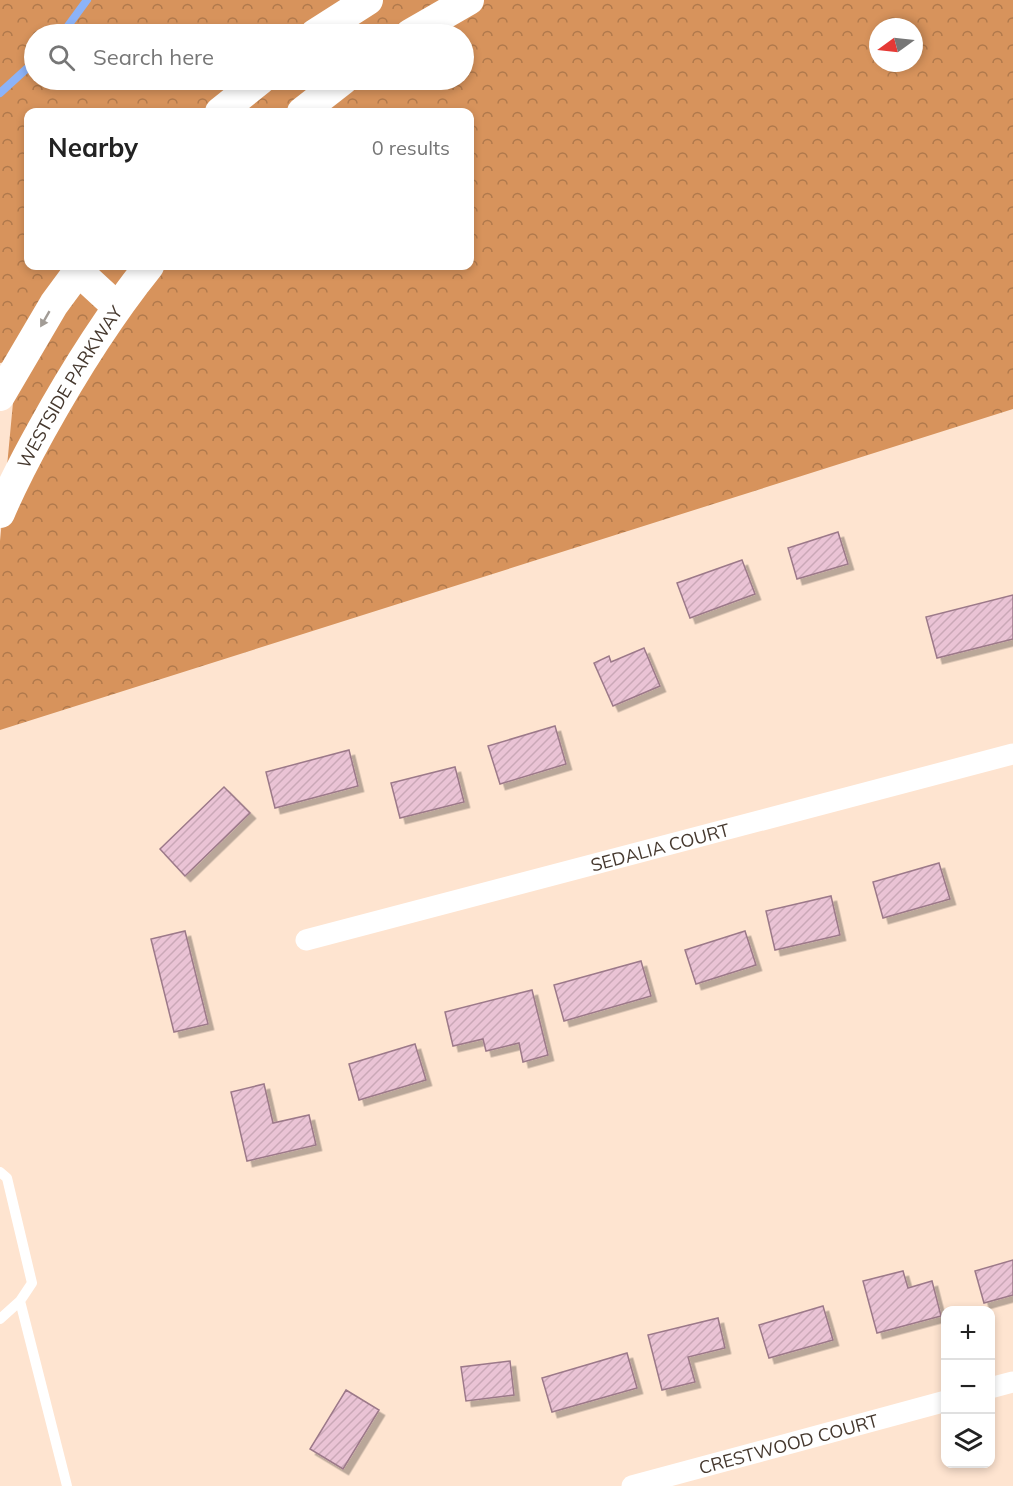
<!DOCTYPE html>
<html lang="en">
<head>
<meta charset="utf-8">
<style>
  body { margin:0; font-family:Mulish,sans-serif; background:#f6f6f6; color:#222 }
  .controls { position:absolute; right:18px; bottom:18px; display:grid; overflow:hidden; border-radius:12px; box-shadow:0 3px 9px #0003 }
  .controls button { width:54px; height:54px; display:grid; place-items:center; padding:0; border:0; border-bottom:2px solid #e0e0e0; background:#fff; color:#222; font:30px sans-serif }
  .compass { position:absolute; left:869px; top:18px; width:54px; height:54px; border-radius:50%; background:#fff; box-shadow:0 3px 9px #0003; rotate:255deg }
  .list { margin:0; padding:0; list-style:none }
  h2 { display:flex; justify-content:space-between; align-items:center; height:78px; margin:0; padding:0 24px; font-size:26px }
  h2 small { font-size:20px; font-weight:400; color:#767676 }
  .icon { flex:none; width:33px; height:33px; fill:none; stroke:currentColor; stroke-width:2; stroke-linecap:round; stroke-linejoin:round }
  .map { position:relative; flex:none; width:1013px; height:1486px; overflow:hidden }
  .search { position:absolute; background:#fff; box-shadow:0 3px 9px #0003; left:24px; top:24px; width:450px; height:66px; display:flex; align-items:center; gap:15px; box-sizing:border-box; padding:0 21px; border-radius:33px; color:#767676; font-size:22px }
  .panel { position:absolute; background:#fff; box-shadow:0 3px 9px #0003; left:24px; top:108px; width:450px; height:162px; border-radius:12px }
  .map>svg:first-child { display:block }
  .forest { fill:url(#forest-crowns); fill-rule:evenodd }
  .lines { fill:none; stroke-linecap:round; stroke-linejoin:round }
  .stream { stroke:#8cb3f8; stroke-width:8 }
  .building { fill:url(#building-hatch); stroke:#9c7989; stroke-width:1.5; filter:url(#shadow) }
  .lane { stroke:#fff; stroke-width:10 }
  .street { stroke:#fff; stroke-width:21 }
  .secondary { stroke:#fff; stroke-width:30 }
  .oneway { fill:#a29c96 }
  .labels { text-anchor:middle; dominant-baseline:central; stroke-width:5; stroke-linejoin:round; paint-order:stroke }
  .street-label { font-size:18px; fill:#45382e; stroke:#fee4d0 }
</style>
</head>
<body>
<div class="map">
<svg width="1013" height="1486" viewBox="0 0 1013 1486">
  <defs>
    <pattern id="forest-crowns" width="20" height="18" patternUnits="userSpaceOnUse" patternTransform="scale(1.5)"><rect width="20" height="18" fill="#d7935c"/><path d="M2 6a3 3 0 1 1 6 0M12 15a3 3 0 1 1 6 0" fill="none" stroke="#b0794c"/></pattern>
    <pattern id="building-hatch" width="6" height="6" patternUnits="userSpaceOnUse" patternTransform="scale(1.5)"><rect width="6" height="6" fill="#eac3d5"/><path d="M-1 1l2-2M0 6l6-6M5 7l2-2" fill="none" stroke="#caa8b7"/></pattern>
    <filter id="shadow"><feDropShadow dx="5.5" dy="5.5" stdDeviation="0" flood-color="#0004"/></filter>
  </defs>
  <rect width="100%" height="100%" fill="#fee4d0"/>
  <path class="forest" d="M0,0h1013v409l-1013,321v-189l17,-181 -17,3zM878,27h36v36h-36zM34,34h430v46h-430zM28,112h442v154h-442z"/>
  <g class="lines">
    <path class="stream" d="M62,34l25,-34
      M0,93l34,-31"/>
  </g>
  <path class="building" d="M838,532l10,32 -51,15 -9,-31z
    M742,560l13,34 -65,24 -13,-35z
    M1013,595v44l-76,19 -11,-41z
    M644,648l16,38 -47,20 -19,-43 15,-7 2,6z
    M555,726l11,38 -66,20 -12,-38z
    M349,750l9,36 -83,22 -9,-36z
    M455,767l9,35 -64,16 -9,-35z
    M224,787l26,26 -65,63 -25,-27z
    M939,863l11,36 -67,19 -10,-36z
    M831,896l9,39 -65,15 -9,-39z
    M185,931l23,93 -34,8 -23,-93z
    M745,931l11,34 -60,19 -11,-34z
    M641,961l10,35 -87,25 -10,-36z
    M532,990l16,65 -25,7 -4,-19 -33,8 -3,-12 -30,7 -8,-34z
    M415,1044l11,36 -67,20 -10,-36z
    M264,1084l9,39 36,-8 7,30 -69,16 -16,-69z
    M1013,1260v35l-29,8 -9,-32z
    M903,1271l5,17 24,-7 9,35 -64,17 -14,-52z
    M823,1306l10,34 -64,18 -10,-33z
    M718,1318l7,30 -37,9 7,25 -33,8 -14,-55z
    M627,1353l10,35 -85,24 -10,-34z
    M510,1361l4,34 -48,6 -5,-34z
    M346,1390l33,20 -36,59 -33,-20z"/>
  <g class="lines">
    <path class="lane" d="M0,1172l7,6 25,105 -12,18 -20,18
      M20,1301l47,185"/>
    <g class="street">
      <path id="s1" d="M306,940l707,-186"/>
      <path d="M990,1388l23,-6"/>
      <path id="s2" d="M632,1486l314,-85"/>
    </g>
    <g class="secondary">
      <path d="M315,34l53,-34"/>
      <path d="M410,34l59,-34"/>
      <path d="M220,112l40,-32"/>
      <path d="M302,112l41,-32"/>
      <path d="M78,271l38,35"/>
      <path d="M0,396l54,-92 28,-38"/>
      <path id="s3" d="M0,513c12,-28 26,-55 41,-82 32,-58 67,-114 108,-165"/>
    </g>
  </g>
  <defs><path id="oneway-solid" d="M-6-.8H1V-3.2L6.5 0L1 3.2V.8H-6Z" transform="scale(1.5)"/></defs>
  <use class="oneway" href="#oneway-solid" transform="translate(45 319) rotate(120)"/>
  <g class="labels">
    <g class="street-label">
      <text stroke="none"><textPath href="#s3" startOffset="144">WESTSIDE PARKWAY</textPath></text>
      <text stroke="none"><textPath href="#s1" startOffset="366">SEDALIA COURT</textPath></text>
      <text stroke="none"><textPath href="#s2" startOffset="162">CRESTWOOD COURT</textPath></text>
    </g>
  </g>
</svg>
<div class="controls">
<button>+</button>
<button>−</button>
<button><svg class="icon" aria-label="layers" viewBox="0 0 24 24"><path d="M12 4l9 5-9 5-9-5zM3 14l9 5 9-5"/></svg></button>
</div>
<svg class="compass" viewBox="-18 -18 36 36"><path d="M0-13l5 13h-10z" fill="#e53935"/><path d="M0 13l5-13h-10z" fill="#767676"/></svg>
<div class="search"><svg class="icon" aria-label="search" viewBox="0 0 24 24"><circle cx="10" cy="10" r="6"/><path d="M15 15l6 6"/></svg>Search here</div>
<section class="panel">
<h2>Nearby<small>0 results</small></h2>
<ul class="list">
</ul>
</section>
</div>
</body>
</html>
